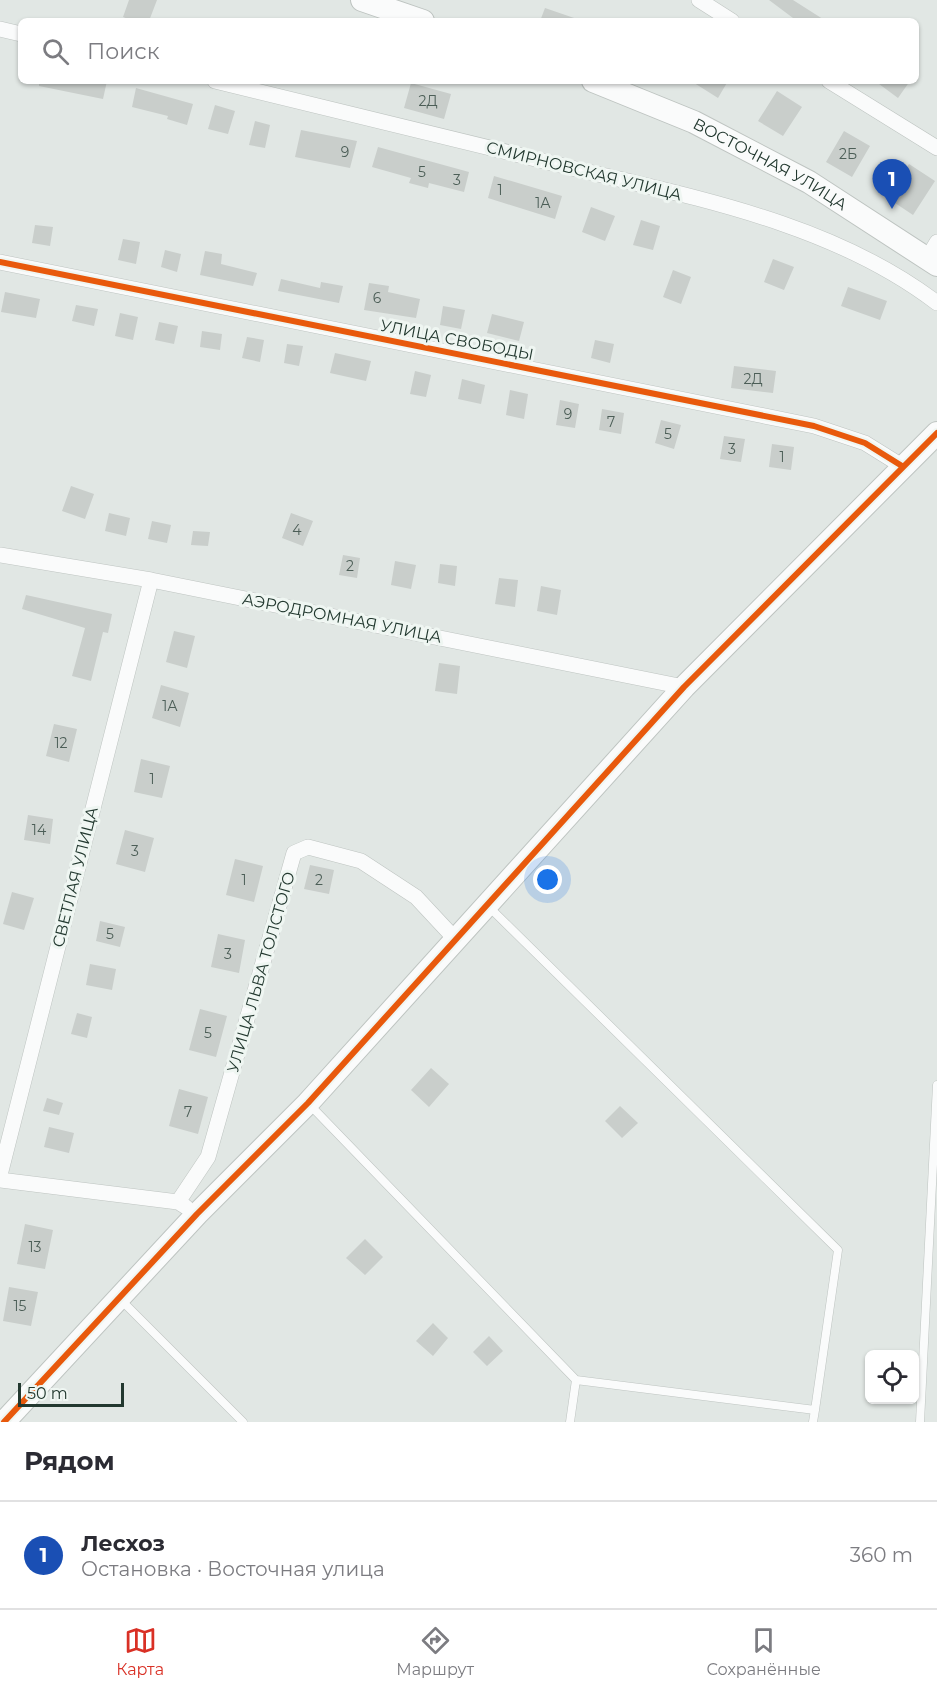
<!DOCTYPE html>
<html lang="ru">
<head>
<meta charset="utf-8">
<style>
  body { margin:0; font-family:Montserrat,sans-serif; background:#f7f7f7; color:#2b2b33 }
  .controls { position:absolute; right:18px; bottom:18px; display:grid; overflow:hidden; border-radius:9px; box-shadow:0 2px 4px #0004 }
  .controls button { width:54px; height:54px; display:grid; place-items:center; padding:0; border:0; border-bottom:2px solid #e1e1e2; background:#fff; color:#2b2b33; font:30px sans-serif }
  .scale { position:absolute; left:18px; bottom:15px; width:106px; box-sizing:border-box; padding-left:6px; border:3px solid #22382f; border-top:0; font-size:16px; line-height:21px; white-space:nowrap; color:#22382f; -webkit-text-stroke:4px #eff6f2; paint-order:stroke }
  .you { position:absolute; left:548px; top:880px; width:21px; height:21px; margin:-15px; border:4px solid #fff; border-radius:50%; background:#1a73e8; box-shadow:0 0 0 9px #1a73e833 }
  .badge { display:grid; place-items:center; width:39px; height:39px; border-radius:50%; background:#d93025; color:#fff; font-size:20px; font-weight:700 }
  .pin { position:absolute; translate:-50% -50px; filter:drop-shadow(0 2px 3px #0008) }
  .pin::after { content:''; position:absolute; top:32px; width:21px; height:18px; background:inherit; clip-path:polygon(0 0,100% 0,50% 100%) }
  .list { margin:0; padding:0; list-style:none }
  h2 { display:flex; justify-content:space-between; align-items:center; height:78px; margin:0; padding:0 24px; font-size:26px }
  h2 small { font-size:20px; font-weight:400; color:#7c7c81 }
  .list li { display:grid; grid-template-columns:39px 1fr auto; gap:18px; align-items:center; box-sizing:border-box; height:108px; padding:0 24px; border-top:2px solid #e1e1e2 }
  .list b { display:block; font-size:22px; white-space:nowrap }
  .list p { margin:0; font-size:20px; white-space:nowrap; color:#7c7c81 }
  .list em { font-size:20px; font-style:normal; color:#7c7c81 }
  .icon { flex:none; width:33px; height:33px; fill:none; stroke:currentColor; stroke-width:2; stroke-linecap:round; stroke-linejoin:round }
  .map { position:relative; flex:none; width:937px; height:1422px; overflow:hidden }
  .search { position:absolute; background:#fff; box-shadow:0 2px 4px #0004; left:18px; right:18px; top:18px; height:66px; display:flex; align-items:center; gap:15px; box-sizing:border-box; padding:0 21px; border-radius:9px; color:#7c7c81; font-size:22px }
  .sheet { height:186px; background:#fff }
  nav { display:flex; justify-content:space-around; align-items:center; box-sizing:border-box; height:84px; border-top:2px solid #e1e1e2; background:#fff; font-size:16px; color:#7c7c81 }
  nav a { display:grid; justify-items:center; gap:3px }
  nav .on { color:#d93025 }
  .map>svg:first-child { display:block }
  .building { fill:#c9cecb }
  .lines { fill:none; stroke-linecap:round; stroke-linejoin:round }
  .lane-casing { stroke:#bec4c1; stroke-width:9 }
  .street-casing { stroke:#bec4c1; stroke-width:16 }
  .secondary-casing { stroke:#bec4c1; stroke-width:24 }
  .lane { stroke:#fafbfb; stroke-width:8 }
  .street { stroke:#fafbfb; stroke-width:15 }
  .secondary { stroke:#fafbfb; stroke-width:22 }
  .cycleway-casing { stroke:#eff6f2; stroke-width:10 }
  .cycleway { stroke:#e8590c; stroke-width:6 }
  .labels { text-anchor:middle; dominant-baseline:central; stroke-width:6; stroke-linejoin:round; paint-order:stroke }
  .number-label { font-size:14px; fill:#4c5e57 }
  .street-label { font-size:16px; fill:#22382f; stroke:#eff6f2 }
</style>
</head>
<body>
<div class="map">
<svg width="937" height="1422" viewBox="0 0 937 1422">
  <rect width="100%" height="100%" fill="#e1e7e4"/>
  <path class="building" d="M129,0h28l-8,21h-16l-10,-4z
    M769,0h24l33,21h-29z
    M545,8l32,11v2h-37z
    M39,81h68l-4,18 -64,-13z
    M691,81h37l-10,17z
    M875,81h35l-12,17z
    M411,83l40,11 -7,25 -40,-11z
    M136,88l57,16 -6,21 -20,-6 1,-3 -36,-9z
    M777,91l25,16 -19,29 -25,-15z
    M215,105l20,6 -7,23 -20,-5z
    M255,121l15,4 -5,23 -16,-3z
    M301,130l56,11 -7,27 -55,-11z
    M844,131l26,15 -18,31 -26,-15z
    M378,147l91,25 -5,20 -35,-9 -1,5 -19,-5 2,-5 -39,-11z
    M909,164l26,17 -22,34 -27,-18z
    M494,176l68,20 -7,23 -67,-21z
    M591,207l24,9 -10,25 -23,-9z
    M641,220l19,6 -7,24 -20,-5z
    M35,225l18,2 -3,19 -18,-3z
    M123,239l17,3 -4,22 -18,-4z
    M165,250l16,4 -4,18 -16,-5z
    M205,251l17,3 -1,10 36,9 -4,13 -53,-11z
    M773,259l21,8 -10,23 -20,-8z
    M673,270l18,7 -10,27 -18,-7z
    M281,279l39,9 1,-6 22,4 -4,17 -61,-12z
    M369,283l20,3 -1,6 32,7 -4,19 -52,-8z
    M848,287l39,14 -7,19 -39,-14z
    M5,292l35,7 -4,19 -35,-6z
    M76,305l22,4 -4,17 -22,-5z
    M443,306l22,4 -4,19 -21,-4z
    M120,313l18,4 -5,23 -18,-4z
    M492,314l32,8 -5,19 -32,-8z
    M159,322l19,4 -4,18 -19,-4z
    M202,331l20,3 -2,16 -20,-3z
    M247,337l17,3 -4,22 -18,-4z
    M595,340l19,4 -4,19 -19,-5z
    M287,344l16,2 -4,20 -15,-3z
    M335,353l36,8 -5,20 -36,-8z
    M734,366l42,5 -3,22 -42,-5z
    M415,371l16,4 -5,22 -16,-3z
    M462,379l23,6 -4,19 -23,-5z
    M510,390l18,4 -4,25 -18,-4z
    M560,400l19,4 -4,24 -19,-3z
    M602,409l22,4 -3,21 -22,-4z
    M661,420l20,5 -7,24 -19,-6z
    M724,436l21,3 -4,23 -21,-3z
    M772,444l22,3 -3,23 -22,-3z
    M71,486l23,8 -9,25 -23,-8z
    M109,513l21,5 -4,18 -21,-5z
    M291,513l22,8 -10,25 -21,-8z
    M152,521l19,4 -4,18 -19,-4z
    M193,531l17,1 -2,14 -17,-1z
    M343,555l17,3 -3,20 -18,-3z
    M395,561l21,4 -5,24 -20,-4z
    M440,564l17,2 -2,20 -17,-3z
    M499,578l19,2 -3,27 -20,-3z
    M541,586l20,4 -4,25 -20,-4z
    M26,595l86,19 -4,19 -5,-1 -12,49 -19,-5 13,-48 -63,-19z
    M174,631l21,5 -8,32 -21,-6z
    M439,663l21,3 -3,28 -22,-3z
    M161,685l28,8 -9,34 -28,-9z
    M54,724l23,5 -8,33 -23,-6z
    M141,759l29,7 -8,32 -28,-6z
    M28,815l25,4 -3,25 -26,-4z
    M125,830l29,8 -9,34 -29,-8z
    M235,859l28,7 -9,36 -28,-7z
    M310,865l24,5 -5,24 -25,-5z
    M12,892l22,6 -10,32 -21,-6z
    M100,921l25,6 -5,20 -24,-6z
    M218,934l27,6 -6,33 -28,-6z
    M90,964l26,5 -4,21 -26,-5z
    M200,1009l27,7 -11,41 -27,-7z
    M77,1013l15,4 -5,21 -16,-4z
    M431,1068l18,16 -20,23 -18,-17z
    M179,1089l29,8 -10,37 -29,-8z
    M47,1098l16,5 -4,12 -16,-4z
    M620,1106l18,17 -16,15 -17,-17z
    M49,1127l25,6 -5,20 -25,-6z
    M25,1224l28,6 -8,39 -28,-5z
    M365,1239l18,18 -18,18 -19,-17z
    M9,1287l29,5 -7,34 -28,-5z
    M433,1323l15,15 -15,18 -17,-15z
    M489,1336l14,15 -16,15 -14,-14z"/>
  <g class="lines">
    <g class="lane-casing">
      <path id="lane" d="M488,906l350,344 -23,160
        M309,1104l267,276 239,30 -2,12
        M121,1300l122,122
        M570,1422l6,-42
        M920,1422l17,-337"/>
    </g>
    <g class="street-casing">
      <path id="street" d="M699,0l33,21
        M0,29l21,5
        M215,81c116,28 232,57 349,85 127,31 267,56 373,137
        M829,81l108,67
        M928,257l9,-15
        M0,262l814,164 51,17 37,23
        M0,555l151,25 533,107
        M0,1175l151,-595
        M0,1180l178,22 8,5
        M178,1202l30,-45 86,-304 14,-6 53,14 55,36 41,44"/>
    </g>
    <g class="secondary-casing">
      <g id="secondary">
        <path d="M362,0l61,21"/>
        <path id="s1" d="M593,81l101,41 115,60 128,83"/>
        <path d="M4,1422l193,-208 111,-111 376,-416 253,-254"/>
      </g>
    </g>
    <use href="#lane" class="lane"/>
    <use href="#street" class="street"/>
    <use href="#secondary" class="secondary"/>
    <g class="cycleway-casing">
      <path id="cycleway" d="M0,262l814,164 51,17 37,23
        M4,1422l193,-208 111,-111 376,-416 253,-254"/>
    </g>
    <use href="#cycleway" class="cycleway"/>
  </g>
  <g class="labels">
    <g class="number-label">
      <text x="428" y="101">2Д</text>
      <text x="345" y="152">9</text>
      <text x="848" y="154">2Б</text>
      <text x="422" y="172">5</text>
      <text x="457" y="180">3</text>
      <text x="500" y="190">1</text>
      <text x="543" y="203">1А</text>
      <text x="377" y="298">6</text>
      <text x="753" y="379">2Д</text>
      <text x="568" y="414">9</text>
      <text x="611" y="422">7</text>
      <text x="668" y="434">5</text>
      <text x="732" y="449">3</text>
      <text x="782" y="457">1</text>
      <text x="297" y="530">4</text>
      <text x="350" y="566">2</text>
      <text x="170" y="706">1А</text>
      <text x="61" y="743">12</text>
      <text x="152" y="779">1</text>
      <text x="39" y="830">14</text>
      <text x="135" y="851">3</text>
      <text x="244" y="880">1</text>
      <text x="319" y="880">2</text>
      <text x="110" y="934">5</text>
      <text x="228" y="954">3</text>
      <text x="208" y="1033">5</text>
      <text x="188" y="1112">7</text>
      <text x="35" y="1247">13</text>
      <text x="20" y="1306">15</text>
    </g>
    <g class="street-label">
      <text stroke="none"><textPath href="#s1" startOffset="196">ВОСТОЧНАЯ УЛИЦА</textPath></text>
      <text transform="translate(584 171) rotate(14)">СМИРНОВСКАЯ УЛИЦА</text>
      <text transform="translate(457 340) rotate(11)">УЛИЦА СВОБОДЫ</text>
      <text transform="translate(342 618) rotate(11)">АЭРОДРОМНАЯ УЛИЦА</text>
      <text transform="translate(75 877) rotate(-76)">СВЕТЛАЯ УЛИЦА</text>
      <text transform="translate(261 972) rotate(-74)">УЛИЦА ЛЬВА ТОЛСТОГО</text>
    </g>
  </g>
</svg>
<div class="controls">
<button><svg class="icon" aria-label="locate" viewBox="0 0 24 24"><circle cx="12" cy="12" r="6"/><path d="M12 2v4M12 18v4M2 12h4M18 12h4"/></svg></button>
</div>
<div class="scale">50 m</div>
<div class="you"></div>
<div class="pin badge" style="left:892px;top:209px;background:#1a4fb4">1</div>
<div class="search"><svg class="icon" aria-label="search" viewBox="0 0 24 24"><circle cx="10" cy="10" r="6"/><path d="M15 15l6 6"/></svg>Поиск</div>
</div>
<section class="sheet">
<h2>Рядом<small></small></h2>
<ul class="list">
<li><span class="badge" style="background:#1a4fb4">1</span><div><b>Лесхоз</b><p>Остановка · Восточная улица</p></div><em>360 m</em></li>
</ul>
</section>
<nav>
<a class="on"><svg class="icon" aria-label="map" viewBox="0 0 24 24"><path d="M3 6l6-2 6 2 6-2v14l-6 2-6-2-6 2zM9 4v14M15 6v14"/></svg>Карта</a>
<a><svg class="icon" aria-label="directions" viewBox="0 0 24 24"><path d="M12 3l9 9-9 9-9-9zM9 14v-3h6M13 9l2 2-2 2"/></svg>Маршрут</a>
<a><svg class="icon" aria-label="saved" viewBox="0 0 24 24"><path d="M7 4h10v16l-5-4-5 4z"/></svg>Сохранённые</a>
</nav>
</body>
</html>
